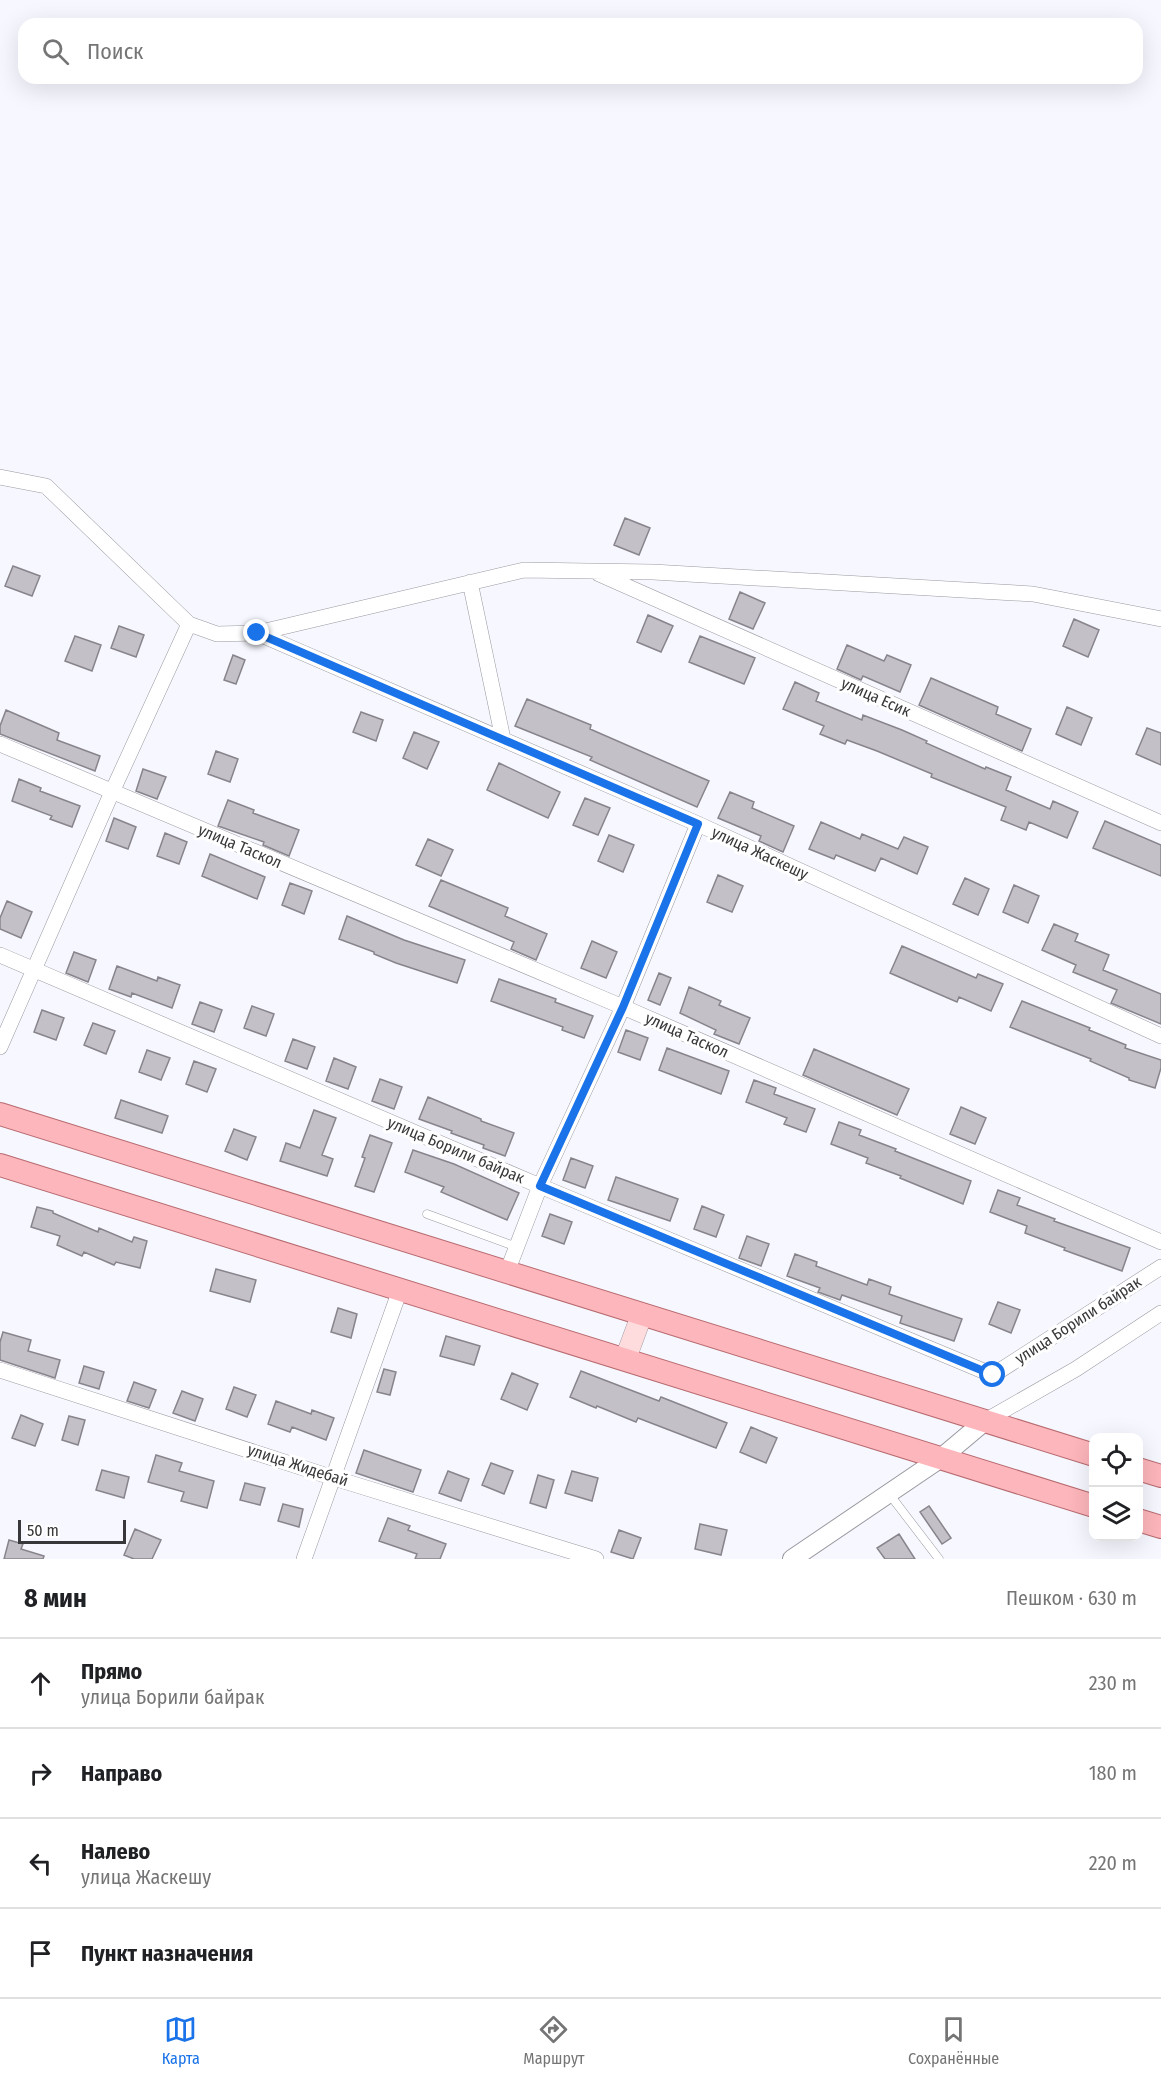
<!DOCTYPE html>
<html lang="ru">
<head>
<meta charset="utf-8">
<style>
  body { margin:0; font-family:"Fira Sans Condensed",sans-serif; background:#f2f2f2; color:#202124 }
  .controls { position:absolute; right:18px; bottom:18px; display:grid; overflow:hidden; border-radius:12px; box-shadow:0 6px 24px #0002 }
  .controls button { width:54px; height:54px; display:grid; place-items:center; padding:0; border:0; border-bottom:2px solid #e0e0e0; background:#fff; color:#202124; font:30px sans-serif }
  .scale { position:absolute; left:18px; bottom:15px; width:108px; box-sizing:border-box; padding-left:6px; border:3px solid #38383b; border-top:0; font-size:16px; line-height:21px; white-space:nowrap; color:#38383b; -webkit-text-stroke:4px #fff; paint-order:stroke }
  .stop { position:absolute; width:18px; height:18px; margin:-14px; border:4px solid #1a73e8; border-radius:50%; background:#fff }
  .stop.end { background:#1a73e8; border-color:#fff; box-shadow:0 2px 6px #0008 }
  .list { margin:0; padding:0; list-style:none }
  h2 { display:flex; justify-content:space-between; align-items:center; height:78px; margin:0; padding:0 24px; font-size:26px }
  h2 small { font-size:20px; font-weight:400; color:#757577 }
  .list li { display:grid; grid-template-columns:39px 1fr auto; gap:18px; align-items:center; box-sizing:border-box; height:90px; padding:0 24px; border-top:2px solid #e0e0e0 }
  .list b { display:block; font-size:22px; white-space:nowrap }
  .list p { margin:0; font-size:20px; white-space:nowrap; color:#757577 }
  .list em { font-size:20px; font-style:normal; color:#757577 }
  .icon { flex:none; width:33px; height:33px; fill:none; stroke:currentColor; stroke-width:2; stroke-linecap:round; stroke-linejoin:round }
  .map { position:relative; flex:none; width:1161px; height:1559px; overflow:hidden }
  .search { position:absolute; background:#fff; box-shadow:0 6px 24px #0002; left:18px; right:18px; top:18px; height:66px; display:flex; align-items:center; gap:15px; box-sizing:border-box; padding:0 21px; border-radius:18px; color:#757577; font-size:22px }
  .sheet { height:438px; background:#fff }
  nav { display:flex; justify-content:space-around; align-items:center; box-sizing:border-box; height:84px; border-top:2px solid #e0e0e0; background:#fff; font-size:16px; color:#757577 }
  nav a { display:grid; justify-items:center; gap:3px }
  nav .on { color:#1a73e8 }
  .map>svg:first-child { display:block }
  .building { fill:#c4c0c8; stroke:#88848b; stroke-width:1.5 }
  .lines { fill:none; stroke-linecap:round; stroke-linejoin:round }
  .service-casing { stroke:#9999a0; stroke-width:9 }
  .minor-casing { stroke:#9999a0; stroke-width:16 }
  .tertiary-casing { stroke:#9999a0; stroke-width:20 }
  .secondary-casing { stroke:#9999a0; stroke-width:22 }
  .primary-casing { stroke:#b76b70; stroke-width:24 }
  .service { stroke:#fff; stroke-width:8 }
  .minor { stroke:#fff; stroke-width:15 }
  .tertiary { stroke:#fff; stroke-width:18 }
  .secondary { stroke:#fedbdd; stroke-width:21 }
  .primary { stroke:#fdb6bb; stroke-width:22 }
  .route { stroke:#1a73e8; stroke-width:8 }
  .labels { text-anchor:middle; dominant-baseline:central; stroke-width:6; stroke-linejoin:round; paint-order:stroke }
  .street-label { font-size:16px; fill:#38383b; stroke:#fff }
</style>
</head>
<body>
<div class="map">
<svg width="1161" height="1559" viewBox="0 0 1161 1559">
  <rect width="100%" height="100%" fill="#f7f7ff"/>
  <path class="building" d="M625,518l25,10 -11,27 -25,-10z
    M13,566l27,10 -8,20 -27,-10z
    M740,592l25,11 -12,26 -24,-10z
    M648,615l25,11 -12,26 -24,-10z
    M1074,619l25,11 -11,27 -25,-11z
    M119,626l25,9 -8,22 -25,-9z
    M75,636l26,9 -9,26 -27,-10z
    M700,636l55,22 -11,26 -55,-22z
    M847,645l37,16 3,-6 24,10 -11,27 -37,-16 -2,4 -24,-11z
    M233,655l12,5 -9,24 -12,-4z
    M931,678l67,29 -2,7 35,15 -9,22 -103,-46z
    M795,682l24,11 -3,8 46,19 1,-5 39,15 25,11 -1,2 59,26 1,-2 25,10 -5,13 44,19 3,-8 25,11 -11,26 -38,-16 -3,8 -25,-10 5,-13 -75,-30 1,-3 -55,-23 -30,-11 -2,4 -25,-10 4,-8 -41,-17z
    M527,699l64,26 -1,4 119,52 -12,26 -107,-47 2,-3 -77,-31z
    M1067,707l25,11 -11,27 -25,-11z
    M6,710l53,23 -2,7 43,16 -5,15 -95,-37v-8z
    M361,712l22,8 -7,21 -23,-9z
    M1147,728l14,5v32l-25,-11z
    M414,732l25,10 -12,27 -24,-11z
    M216,751l22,8 -8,23 -22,-8z
    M499,763l61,29 -12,26 -61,-28z
    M143,769l23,8 -9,22 -21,-8z
    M19,779l22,9 -1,3 40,15 -8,21 -22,-8 2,-3 -40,-15z
    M730,792l24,10 -2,6 42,18 -11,26 -24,-11 2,-5 -43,-18z
    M585,798l25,10 -12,27 -25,-10z
    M228,800l26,10 -1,3 46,17 -10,26 -26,-11 1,-3 -46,-16z
    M114,818l22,9 -8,22 -22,-8z
    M1105,821l56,24v31l-68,-28z
    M821,822l39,17 2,-5 36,15 6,-12 24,10 -11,27 -36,-16 -6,13 -39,-16 -2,4 -25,-10z
    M165,833l22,9 -8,22 -22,-8z
    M609,835l25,10 -11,27 -25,-11z
    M428,839l25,11 -12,26 -25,-11z
    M210,854l55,23 -8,22 -55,-23z
    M718,875l25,11 -11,26 -25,-10z
    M965,878l24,11 -11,26 -25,-11z
    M441,880l67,28 -3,8 42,18 -11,26 -25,-11 3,-7 -85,-36z
    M290,883l22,8 -8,23 -22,-9z
    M1014,885l25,11 -11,27 -25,-11z
    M7,901l25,11 -11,26 -21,-9v-11z
    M347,916l57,24 61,20 -8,23 -61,-20 -22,-9v-2l-35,-13z
    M1054,924l24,10 -3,7 34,14 -6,15 58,24v30l-50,-21 6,-13 -44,-18 3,-7 -34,-15z
    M592,941l25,11 -11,26 -25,-10z
    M902,946l74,32 2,-4 25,10 -12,27 -32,-14 -2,5 -67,-29z
    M74,952l22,8 -8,22 -22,-9z
    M117,966l40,15 1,-4 22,8 -8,23 -40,-15 -1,4 -22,-8z
    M659,973l12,5 -11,27 -12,-5z
    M499,979l57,20 -1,3 38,14 -9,22 -22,-8 1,-3 -72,-26z
    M689,987l32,14 -2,4 31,13 -11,26 -25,-10 2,-4 -36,-17z
    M1022,1001l68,27 -1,2 37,15 -1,3 36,12v8l-6,20 -26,-8v-2l-39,-17 1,-2 -81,-32z
    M200,1002l22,8 -8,22 -22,-8z
    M252,1006l22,8 -8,22 -22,-8z
    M42,1010l22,8 -8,22 -22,-8z
    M93,1023l22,8 -9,23 -22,-9z
    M626,1030l22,8 -8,22 -22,-8z
    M293,1039l22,8 -8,22 -22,-8z
    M667,1048l62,23 -8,23 -62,-24z
    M814,1049l95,40 -12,26 -94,-40z
    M147,1050l23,8 -9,22 -22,-8z
    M334,1058l22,9 -8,22 -22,-8z
    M194,1061l22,8 -9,23 -21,-8z
    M380,1079l22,8 -8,22 -22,-8z
    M754,1080l22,8 -2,6 41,15 -9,23 -22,-8 3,-6 -41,-16z
    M428,1097l53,22v2l33,12 -9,23 -22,-8 1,-3 -33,-12 1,-2 -33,-12z
    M121,1100l47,16 -6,17 -47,-15z
    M961,1107l25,11 -11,26 -25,-10z
    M314,1110l22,8 -14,37 11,4 -6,17 -47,-15 6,-18 14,5z
    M839,1122l22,8 -2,5 37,14 -1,2 76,30 -8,23 -63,-26 1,-2 -35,-13 2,-5 -37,-14z
    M234,1129l22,8 -9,23 -22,-9z
    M370,1135l22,8 -18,49 -19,-6 10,-28 -3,-1z
    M413,1150l41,14 65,29 -12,27 -66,-28 3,-5 -39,-15z
    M571,1158l22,8 -8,22 -22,-8z
    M616,1177l62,22 -8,22 -62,-21z
    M998,1190l22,8 -3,7 38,14 -1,2 76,27 -8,23 -58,-21 1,-2 -40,-15 2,-7 -37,-14z
    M702,1206l22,9 -8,22 -22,-8z
    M37,1207l16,4v2l45,19 1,-4 33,14 2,-5 13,4 -7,27 -24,-6 -2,3 -30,-13 -2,4 -25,-11 3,-9 -29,-9z
    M550,1214l22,8 -8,22 -22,-8z
    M747,1236l22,8 -8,22 -22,-8z
    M795,1254l22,8 -1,4 51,19 2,-6 22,8 -2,7 73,25 -8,22 -54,-18 2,-7 -60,-21 -2,5 -22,-8 2,-4 -33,-12z
    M216,1269l40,11 -6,22 -40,-11z
    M998,1302l22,8 -9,23 -22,-9z
    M338,1308l19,6 -6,24 -20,-6z
    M3,1332l28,8 -3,11 32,9 -5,18 -55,-18v-18z
    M446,1336l34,10 -6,19 -34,-9z
    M84,1366l20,6 -5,17 -20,-6z
    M384,1369l12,3 -6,23 -13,-3z
    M581,1371l78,30 2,-4 66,26 -11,25 -78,-30 -2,4 -39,-16 -1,2 -26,-11z
    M512,1373l26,11 -11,26 -26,-11z
    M134,1382l22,8 -7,18 -22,-7z
    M234,1387l22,8 -9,22 -21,-8z
    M182,1391l21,8 -8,22 -22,-8z
    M276,1401l35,13 1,-4 22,8 -8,22 -34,-13 -2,5 -22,-8z
    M21,1415l22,9 -8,22 -23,-8z
    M69,1416l16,4 -7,25 -16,-5z
    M751,1427l26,11 -11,25 -26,-11z
    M364,1450l57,20 -8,22 -57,-19z
    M156,1455l26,8 -3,8 35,10 -7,27 -26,-7 3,-9 -36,-10z
    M491,1463l22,8 -9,23 -22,-9z
    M102,1470l27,7 -5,21 -28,-8z
    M448,1471l21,8 -8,22 -22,-8z
    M572,1471l26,7 -6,23 -27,-8z
    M538,1475l16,5 -8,28 -16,-5z
    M245,1483l20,5 -5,17 -20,-5z
    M283,1504l20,5 -4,18 -21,-6z
    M929,1506l22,32 -9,6 -22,-32z
    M388,1518l22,8 -2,4 38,14 -6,15h-25l2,-5 -38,-13z
    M700,1524l27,6 -6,25 -26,-6z
    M135,1529l26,11 -9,19h-18l-10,-4z
    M619,1530l22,8 -8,21 -22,-7z
    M899,1534l16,25h-30l-8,-11z
    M9,1540l14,4 -2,5 23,7 -1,3h-39z"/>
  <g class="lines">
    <g class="service-casing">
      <path id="service" d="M427,1214l90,33
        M890,1495l49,64"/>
    </g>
    <g class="minor-casing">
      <path id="minor" d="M0,477l46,9 143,138 28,10 40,-1 267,-63 129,2 380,22 128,25
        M599,574l562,249
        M470,582l33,157
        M257,633l441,191 463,212
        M0,744l623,263 538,235
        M0,955l540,231 453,189 168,-108
        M0,1047l112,-255 77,-168
        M507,1272l33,-86 83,-179 75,-183
        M0,1370l334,108 262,81
        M985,1421l91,-52 85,-56
        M304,1559l96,-269"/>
    </g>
    <g class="tertiary-casing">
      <path id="tertiary" d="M792,1559l149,-101 44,-37"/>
    </g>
    <g class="secondary-casing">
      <path id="secondary" d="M625,1360l17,-46"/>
    </g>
    <g class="primary-casing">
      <path id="primary" d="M0,1114l1094,341
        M0,1165l1094,341
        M1138,1469l23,7
        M1138,1520l23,7"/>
    </g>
    <use href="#service" class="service"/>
    <use href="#minor" class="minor"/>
    <use href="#tertiary" class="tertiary"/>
    <use href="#secondary" class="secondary"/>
    <use href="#primary" class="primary"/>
  </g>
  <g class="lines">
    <path class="route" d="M257,633l441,191 -75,183 -83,179 453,189"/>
  </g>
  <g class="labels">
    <g class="street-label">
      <text transform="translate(876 697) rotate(24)">улица Есик</text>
      <text transform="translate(240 846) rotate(23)">улица Таскол</text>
      <text transform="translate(760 853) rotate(25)">улица Жаскешу</text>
      <text transform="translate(687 1035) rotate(24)">улица Таскол</text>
      <text transform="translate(456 1150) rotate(23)">улица Борили байрак</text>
      <text transform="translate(1078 1320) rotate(-33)">улица Борили байрак</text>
      <text transform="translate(298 1465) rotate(18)">улица Жидебай</text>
    </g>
  </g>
</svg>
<div class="controls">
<button><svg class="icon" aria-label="locate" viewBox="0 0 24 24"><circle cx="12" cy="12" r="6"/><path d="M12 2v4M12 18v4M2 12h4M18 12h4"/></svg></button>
<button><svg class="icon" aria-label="layers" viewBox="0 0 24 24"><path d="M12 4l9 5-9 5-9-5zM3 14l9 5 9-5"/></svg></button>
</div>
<div class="scale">50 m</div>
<div class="stop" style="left:993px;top:1375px"></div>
<div class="stop end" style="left:257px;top:633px"></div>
<div class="search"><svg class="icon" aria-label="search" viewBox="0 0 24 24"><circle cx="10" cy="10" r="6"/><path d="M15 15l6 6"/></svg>Поиск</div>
</div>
<section class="sheet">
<h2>8 мин<small>Пешком · 630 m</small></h2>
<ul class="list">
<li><svg class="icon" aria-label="ahead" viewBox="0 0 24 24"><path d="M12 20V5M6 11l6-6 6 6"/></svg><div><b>Прямо</b><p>улица Борили байрак</p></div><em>230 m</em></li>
<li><svg class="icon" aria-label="right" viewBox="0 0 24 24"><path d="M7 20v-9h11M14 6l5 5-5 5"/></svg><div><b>Направо</b></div><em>180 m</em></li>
<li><svg class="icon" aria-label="left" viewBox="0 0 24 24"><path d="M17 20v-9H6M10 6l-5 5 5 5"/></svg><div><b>Налево</b><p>улица Жаскешу</p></div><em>220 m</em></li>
<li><svg class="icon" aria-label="arrive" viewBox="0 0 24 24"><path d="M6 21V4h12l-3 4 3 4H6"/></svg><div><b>Пункт назначения</b></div></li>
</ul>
</section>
<nav>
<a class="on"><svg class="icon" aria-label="map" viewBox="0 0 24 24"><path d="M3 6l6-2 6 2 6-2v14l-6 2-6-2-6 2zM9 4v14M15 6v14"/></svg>Карта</a>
<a><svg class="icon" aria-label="directions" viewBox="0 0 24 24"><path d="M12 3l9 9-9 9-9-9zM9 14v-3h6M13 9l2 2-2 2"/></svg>Маршрут</a>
<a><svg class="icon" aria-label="saved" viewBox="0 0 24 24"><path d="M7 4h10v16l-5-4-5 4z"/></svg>Сохранённые</a>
</nav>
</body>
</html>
